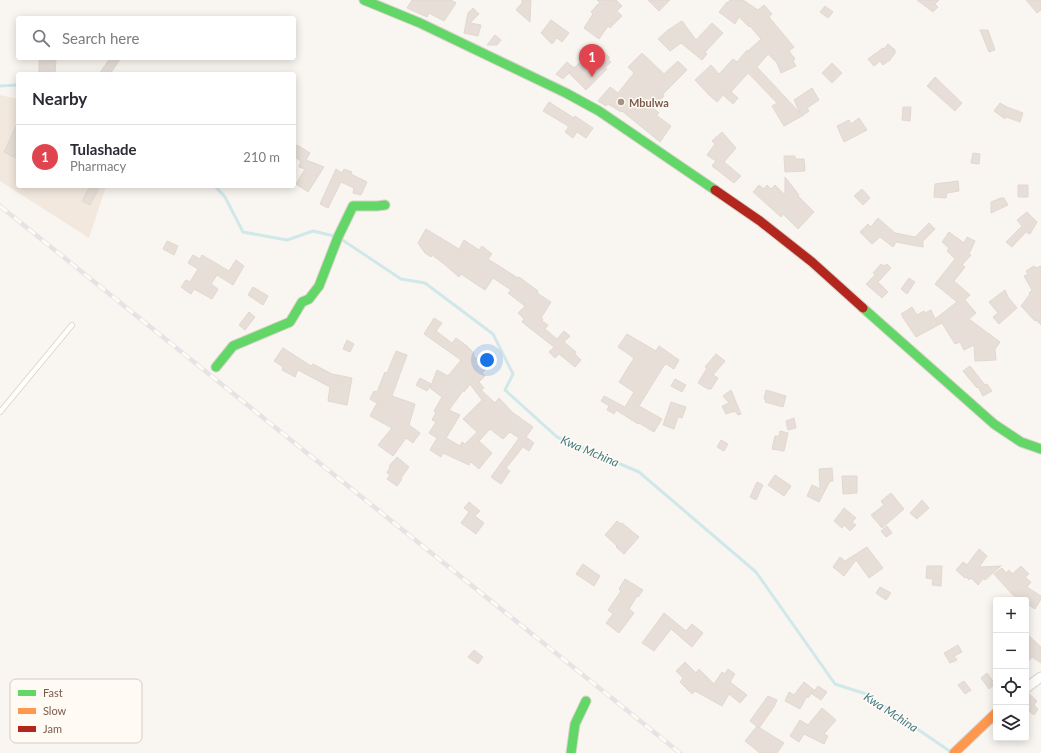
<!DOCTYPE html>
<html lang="en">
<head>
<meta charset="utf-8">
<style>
  body { margin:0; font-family:Lato,sans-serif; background:#f7f7f7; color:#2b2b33 }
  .controls { position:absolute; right:12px; bottom:12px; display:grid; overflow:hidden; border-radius:4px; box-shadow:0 2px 10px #0003 }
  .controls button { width:36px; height:36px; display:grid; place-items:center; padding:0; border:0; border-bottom:1px solid #e1e1e2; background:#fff; color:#2b2b33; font:20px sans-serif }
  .you { position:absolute; left:487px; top:360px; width:14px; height:14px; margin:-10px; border:3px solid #fff; border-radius:50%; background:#1a73e8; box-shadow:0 0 0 6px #1a73e833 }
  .badge { display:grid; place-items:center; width:26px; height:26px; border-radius:50%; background:#db2777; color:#fff; font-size:13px; font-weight:700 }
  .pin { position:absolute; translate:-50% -33px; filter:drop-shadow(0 1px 2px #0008) }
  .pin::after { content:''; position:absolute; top:21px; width:14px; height:12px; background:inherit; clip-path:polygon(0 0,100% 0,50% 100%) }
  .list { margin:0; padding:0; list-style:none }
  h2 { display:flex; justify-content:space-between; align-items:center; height:52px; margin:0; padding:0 16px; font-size:17px }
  h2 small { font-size:13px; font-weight:400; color:#7c7c81 }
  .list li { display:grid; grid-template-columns:26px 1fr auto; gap:12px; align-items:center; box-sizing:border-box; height:64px; padding:0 16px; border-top:1px solid #e1e1e2 }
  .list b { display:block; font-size:15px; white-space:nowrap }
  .list p { margin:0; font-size:13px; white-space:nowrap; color:#7c7c81 }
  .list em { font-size:13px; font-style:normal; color:#7c7c81 }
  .icon { flex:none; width:22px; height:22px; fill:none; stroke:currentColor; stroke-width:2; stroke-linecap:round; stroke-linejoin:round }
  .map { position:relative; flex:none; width:1041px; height:753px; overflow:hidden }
  .search { position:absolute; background:#fff; box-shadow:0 2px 10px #0003; left:16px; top:16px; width:280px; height:44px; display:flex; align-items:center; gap:10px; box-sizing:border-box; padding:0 14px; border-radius:4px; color:#7c7c81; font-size:15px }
  .panel { position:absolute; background:#fff; box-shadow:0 2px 10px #0003; left:16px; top:72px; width:280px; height:116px; border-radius:4px }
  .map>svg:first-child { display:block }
  .residential { fill:#f2e8de }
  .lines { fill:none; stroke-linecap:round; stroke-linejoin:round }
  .stream { stroke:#d0e8ea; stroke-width:3 }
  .building { fill:#e6ded7; stroke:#e2d8d2; fill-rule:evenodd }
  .lane-casing { stroke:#d7d1cb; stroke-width:6 }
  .street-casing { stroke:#d7d1cb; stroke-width:11 }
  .fast-casing { stroke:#d9d2cb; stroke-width:11 }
  .slow-casing { stroke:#d9d2cb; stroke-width:11 }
  .jam-casing { stroke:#d9d2cb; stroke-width:11 }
  .lane { stroke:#fefefd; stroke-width:4.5 }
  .street { stroke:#fefefd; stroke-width:9 }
  .fast { stroke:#63d668; stroke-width:9 }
  .slow { stroke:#ff974d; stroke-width:9 }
  .jam { stroke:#b3261e; stroke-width:9 }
  .rail-casing { stroke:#e6e3e7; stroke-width:4.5 }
  .rail { stroke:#fffaf3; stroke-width:3; stroke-dasharray:9; stroke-linecap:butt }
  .poi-dot { fill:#a69286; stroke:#fffaf3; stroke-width:1.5 }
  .labels { text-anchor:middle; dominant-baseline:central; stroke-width:3; stroke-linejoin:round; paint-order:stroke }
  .poi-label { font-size:11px; font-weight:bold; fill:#7a5c4d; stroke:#fffaf3; text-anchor:start }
  .water-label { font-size:12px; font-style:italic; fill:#437c86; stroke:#fffaf3 }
  .key { fill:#fffaf3; stroke:#d7cbc1; stroke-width:1 }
  .key-label { font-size:11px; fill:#7a5c4d }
</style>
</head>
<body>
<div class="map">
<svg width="1041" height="753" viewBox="0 0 1041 753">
  <rect width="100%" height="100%" fill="#f9f5f0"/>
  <path class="residential" d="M0,95l18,4v87h88l-17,52 -89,-57z"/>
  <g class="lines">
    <path class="stream" d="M0,86l18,-1
      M215,186l10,11 18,35 44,8 26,-9 21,5
      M341,239l60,40 24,4 68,51 20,40 -8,16 52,47 82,35 117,100 79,112 31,10 85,58"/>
  </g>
  <path class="building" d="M412,0h39l5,3 -12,18 -15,-8 -2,4 -20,-9z
    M522,0h9l-1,22 -14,-12 6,-7z
    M597,0h19l6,6 -5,5 5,5 -12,12 -2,-2 -9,13 -15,-11 9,-14 -2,-2 7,-8h3z
    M648,0h22l-11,11z
    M730,0h13l15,10 6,-5 8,9 -3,3 25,30 -5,4 6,8 -2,2 3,5 -15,7 -4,-10 -9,-9 -11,13 43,46 -6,-13 18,-12 7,12 -12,8 2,3 -7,5 -18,10 -12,-20 5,-3 -29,-30 -17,19 7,6 -5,6 -10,-9 -6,7 -8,-7 -14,-15 16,-15 8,9 14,-15 4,3 10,-12 1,1 13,-12 -11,-13 -1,1 -10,-10 -4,7 -16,-12 8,-10 1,1z
    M917,0h22l-4,4 3,3 -5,5z
    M1026,0h15v10l-4,3z
    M825,6l8,6 -5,6 -8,-6z
    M473,8l6,6 -9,9 11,2 -3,11 -14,-3 4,-20z
    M551,20l18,13 -7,9 -5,-4 -5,6 -11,-11z
    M682,21l14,19 16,-17 11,10 -18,19 2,2 -5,6 -21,-17 -11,8 -12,-12 10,-9z
    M980,30h8l7,20 -6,2z
    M495,35l6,5 -4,5h-10z
    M888,44l7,6v3l-5,7 -7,5 -3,-4 -6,5 -6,-7 15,-11 1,1z
    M597,45l13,13 -2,1 3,3 -6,6 2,1 -21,21 -17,-17 2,-2 -8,8 -7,-5 11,-12 7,6z
    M642,53l22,21 14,-13 9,9 -24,24 1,2 -11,12 6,5 -3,2 15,11 -11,16 -38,-31 -1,1 -13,-8 -2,2 -8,-5 12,-14 8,6 16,-20 -6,-6z
    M39,58h17l-1,16h-16z
    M110,58h11l-11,16h-11z
    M832,63l10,10 -10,10 -10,-10z
    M935,77l27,26 -7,8 -28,-25z
    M549,102l25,16 1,-2 18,12 -7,10 -9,-6 -4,6 -8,-6 3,-4v-2l-25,-15z
    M1000,103l7,4 16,6 -3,9 -14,-5 -1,2 -11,-8z
    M903,107h8l-1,14 -8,-1z
    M859,118l8,12 -23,12 -7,-16 12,-6 2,4z
    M18,122v37l-14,-7z
    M722,132l14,16 -12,14 17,14 -7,7 -22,-17 4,-5 -9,-6 8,-11 -3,-3z
    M297,145l13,8 -4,7 18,7 -16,25 -12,-8 9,-15 -6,-2 2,-6 -7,-4v-7z
    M973,153l7,1 -1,10 -8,-1z
    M784,156h11v3h9l1,12 -20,1z
    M336,169l6,4 2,-4 8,3 -1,2 16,8 -6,13 -8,-2 1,-5 -13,-6 -13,26 -8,-4z
    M785,177l14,18 -1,1 16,16 -16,17 -15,-15 -2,3 -28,-25 6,-7 5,4 3,-4 4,4 4,-4 10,10z
    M958,181l1,10 -12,2 -1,5 -12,-1 1,-13z
    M1018,185h10v12h-10z
    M90,186h10l-10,19 -8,-4z
    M862,189l8,9 -7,7 -9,-9z
    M1001,198h3l4,7 -17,8v-11z
    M1027,212l10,10 -7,12 -4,-2 -14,15 -6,-5 16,-16 -5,-6z
    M878,218l17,15 20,4 14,-14 6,6 -12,12v6l-27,-5 -3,5 -13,-10 -8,7 -12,-12 8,-8 3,3z
    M426,229l33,20 5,-9 15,10 3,-4 10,8 -4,5 30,19 1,-1 19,14 -1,2 14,9 -10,16 2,1 -1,2 6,4 -3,4 12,10 7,-8 6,5 -6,6 12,10 -1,2 6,6 -6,7 -16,-13 -4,4 -6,-6 5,-5 -32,-25 2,-3 -6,-6 7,-7 -17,-13 3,-3 -18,-12 -8,12 -24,-16 -2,3 -15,-13 -12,-9 -1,2 -6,-4 -7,-10z
    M949,232l15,11 3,-6 8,4 -6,13 2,1 -9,10 3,2 -11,14 16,14 -5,5 11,13 -7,6 31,23 -5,7 1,11 -21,1 -1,-16 -10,5 -4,-8 -5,2 -13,-21 -26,14 -14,-21h1l-2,-2 11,-7 5,8 7,-4 1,2 6,-3 4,9 22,-17 -22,-18 20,-25 -8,-8 2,-3 -7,-6z
    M167,241l11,5 -4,9 -11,-6z
    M193,255l7,4 2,-4 27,16 7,-11 8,6 -11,19 -16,-10 -6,9 7,5 -6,10 -18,-10 -3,5 -10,-7 5,-7 4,2 8,-13 -10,-6z
    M881,264l3,2 3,-2 4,4 -13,14 10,10 -6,6 -16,-14 9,-9 -2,-2z
    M1034,266l2,2 5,-2v59l-5,-5 -1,1 -14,-15 9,-12 -1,-1 3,-3 -8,-14 4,-2 -2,-3z
    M909,278l6,4 -8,12 -6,-5z
    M253,287l15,9 -5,9 -15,-10z
    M1005,290l3,7 9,11 -18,16 -6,-7 5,-4 -9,-11z
    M249,312l6,5 -10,13 -6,-5z
    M434,318l8,5 -6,8 16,12 4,-5 11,8 7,7 -1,2 6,6 -2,1 8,8 -3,3 3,3 -6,6 5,6 -3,2 14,13 4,-5 13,14 21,15 -7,10 8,6 -5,8 -6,-4 -12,15 -5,6 4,3 -9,13 -10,-7 28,-39 -9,-6 -7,7 -13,-10 -11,12 13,12 -13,16 -8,-7 -2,3 -26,-12 -2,4 -11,-7 7,-12 -8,-5 7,-11 -4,-2 4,-8 -2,-1 8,-14 -12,-9 7,-18 11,6 13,-16 -37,-26zM470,384l12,16 -19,19 14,13 -12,12 -3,-2 -2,4 -14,-8 14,-23 -11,-5 14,-19 1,1z
    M627,334l29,17 3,-5 20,14 -5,9 -8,-5 -3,3 -24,39 23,13 -8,13 -15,-9 -1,1 -22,-14 -2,4 -7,-4 2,-4 -8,-5 3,-5 21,11 9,-15 -15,-10 15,-24 -16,-11z
    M347,340l7,4 -4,8 -7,-3z
    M283,348l28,18 2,-2 19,10 20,4 -5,27 -19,-4 2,-14 -32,-17 -3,7 -13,-7 1,-3 -9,-6z
    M396,351l11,4 -15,41 23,8 -6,21 11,8 -7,10 -7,-5 -13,18 -15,-11 14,-17 -22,-12 7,-13 -7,-4 4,-8 3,1 8,-20 2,1z
    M716,354l9,7 -12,14 5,3 -7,11h-3l-10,-6 9,-15 -2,-1z
    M970,366l15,19 2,-1 5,7 -9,5 -5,-9 -1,1 -14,-17z
    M420,378l11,6 -4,7 -11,-6z
    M675,379l11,6 -4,7 -11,-6z
    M731,390l10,24 -3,1 -3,-4 -9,3 -4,-8 7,-3 -6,-7z
    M766,390l20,6 -3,11 -18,-5 1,-3h-2z
    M671,402l15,5 -4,11 -4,-1 -4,12 -11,-4z
    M794,418l2,10 -8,2 -2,-9z
    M780,431l8,2 -4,18 -12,-2 3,-13h4z
    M721,440l7,4 -4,7 -7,-4z
    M397,457l12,10 -8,11 1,1 -5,7 -10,-7 3,-4 -3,-2 3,-6 -1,-1z
    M832,468l1,13h-3l-11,21 -12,-6 5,-11 8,4 -1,-20z
    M775,475l16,11 -7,10 -16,-11z
    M842,476h15v17l-14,1z
    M757,482l6,3 -7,15 -6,-3z
    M891,493l13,16 -22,19 -11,-13 13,-10 -3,-4z
    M922,500l7,8 -12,11 -7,-6z
    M469,502l11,9 -5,5 9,7 -8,11 -15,-11 8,-11 -5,-4z
    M844,508l12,10 -4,4 4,3 -6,6 -6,-6 -2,3 -8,-7z
    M617,521l4,3 1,-1 17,14 -15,17 -8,-7 1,-1 -12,-11z
    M887,526l5,7 -6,4 -5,-6z
    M867,547l16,21 -14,10 -13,-18 -12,16 -11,-9 7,-10 5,4z
    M979,549l8,7 -8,11 22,-1 -16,14 -1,-2 -6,7 -7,-7 -2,2 -3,-3 -1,1 -9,-8 7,-8 4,3z
    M583,564l17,12 -6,10 -18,-12z
    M927,566h15l-1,20 -9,-1 1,-6 -7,-1z
    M1021,566l8,8 -4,3 6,5 -4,5 14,9v3l-6,10 -9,-6v-3h-7l-8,-7 -17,-19 8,-6 4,5 3,-3 3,4z
    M625,579l18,11 -5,7 -1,-1 -8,13 5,4 -15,20 -13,-10 7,-9 -5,-4 13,-19 -2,-2z
    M880,587l11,6 -5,7 -10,-7z
    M664,613l22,18 6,-7 11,9 -11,14 -21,-18 -17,22 -12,-8z
    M1026,633l15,14v16l-9,-6 -6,7z
    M958,645l4,7 -8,4 3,4 -7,3 -6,-10z
    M474,650l9,7 -5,7 -10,-7z
    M685,662l11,11 3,-4 15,15 8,-12 3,2 3,-5 7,5 -5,8 17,13 -7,8 -11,-9 -7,12 -27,-15 -3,3 -12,-12 3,-4 -7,-7z
    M987,673l8,11 -6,5 -8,-11z
    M964,681l7,9 -6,4 -7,-9z
    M804,682l10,8 -6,8 -1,-2 -7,13 -15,-8 4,-9 5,3z
    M818,686l9,6 -6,8 -9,-6z
    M1028,693l9,8 -3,4 4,4 -4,6 -5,-4 -3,4v-21z
    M768,696l9,4 -3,7 -15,21 -9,-7z
    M822,708l14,12 -12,14 4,2 -4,8 -20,-10 -5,8 -9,-6 10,-16 8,5z
    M757,726l27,17 -7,10h-17l-15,-12z"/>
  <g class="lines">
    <g class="lane-casing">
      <path id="lane" d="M0,412l72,-87"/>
    </g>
    <g class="street-casing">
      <path id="street" d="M1026,688l15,-11"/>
    </g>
    <g class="fast-casing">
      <path id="fast" d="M364,0l56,23 146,70 33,18 116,79
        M863,308l131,116 27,18 20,7
        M216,367l17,-21 57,-24 12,-20 7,-3 10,-13 19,-49 15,-31h24l8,-1
        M571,753l4,-29 11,-23"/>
    </g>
    <g class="slow-casing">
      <path id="slow" d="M954,753l42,-40"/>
    </g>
    <g class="jam-casing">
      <path id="jam" d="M715,190l45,31 52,41 51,46"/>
    </g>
    <use href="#lane" class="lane"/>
    <use href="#street" class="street"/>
    <use href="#fast" class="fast"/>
    <use href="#slow" class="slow"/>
    <use href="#jam" class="jam"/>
    <g class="rail-casing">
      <path id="rail" d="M0,206l680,547"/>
    </g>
    <use href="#rail" class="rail"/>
  </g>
  <circle class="poi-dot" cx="621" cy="102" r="4"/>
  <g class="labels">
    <g class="poi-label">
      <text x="629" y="102">Mbulwa</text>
    </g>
    <g class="water-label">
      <text transform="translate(590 451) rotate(23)">Kwa Mchina</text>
      <text transform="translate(891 712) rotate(33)">Kwa Mchina</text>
    </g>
  </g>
  <rect x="10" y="679" width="132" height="64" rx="6" class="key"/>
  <rect x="18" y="690" width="18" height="6" fill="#63d668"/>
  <rect x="18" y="708" width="18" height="6" fill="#ff974d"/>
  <rect x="18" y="726" width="18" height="6" fill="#b3261e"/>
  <g class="key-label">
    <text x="43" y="697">Fast</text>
    <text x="43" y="715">Slow</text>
    <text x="43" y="733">Jam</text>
  </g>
</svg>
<div class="controls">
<button>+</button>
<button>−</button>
<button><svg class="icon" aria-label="locate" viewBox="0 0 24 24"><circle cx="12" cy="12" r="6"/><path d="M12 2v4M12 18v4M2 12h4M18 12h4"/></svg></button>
<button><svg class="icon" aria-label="layers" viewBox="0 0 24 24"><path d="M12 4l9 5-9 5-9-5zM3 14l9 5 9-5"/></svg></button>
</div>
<div class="you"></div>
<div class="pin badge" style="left:592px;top:77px;background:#e0444e">1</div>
<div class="search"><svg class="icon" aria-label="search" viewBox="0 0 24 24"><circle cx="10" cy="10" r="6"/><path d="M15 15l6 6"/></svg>Search here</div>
<section class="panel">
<h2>Nearby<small></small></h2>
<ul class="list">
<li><span class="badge" style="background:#e0444e">1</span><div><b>Tulashade</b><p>Pharmacy</p></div><em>210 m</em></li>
</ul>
</section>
</div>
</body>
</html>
